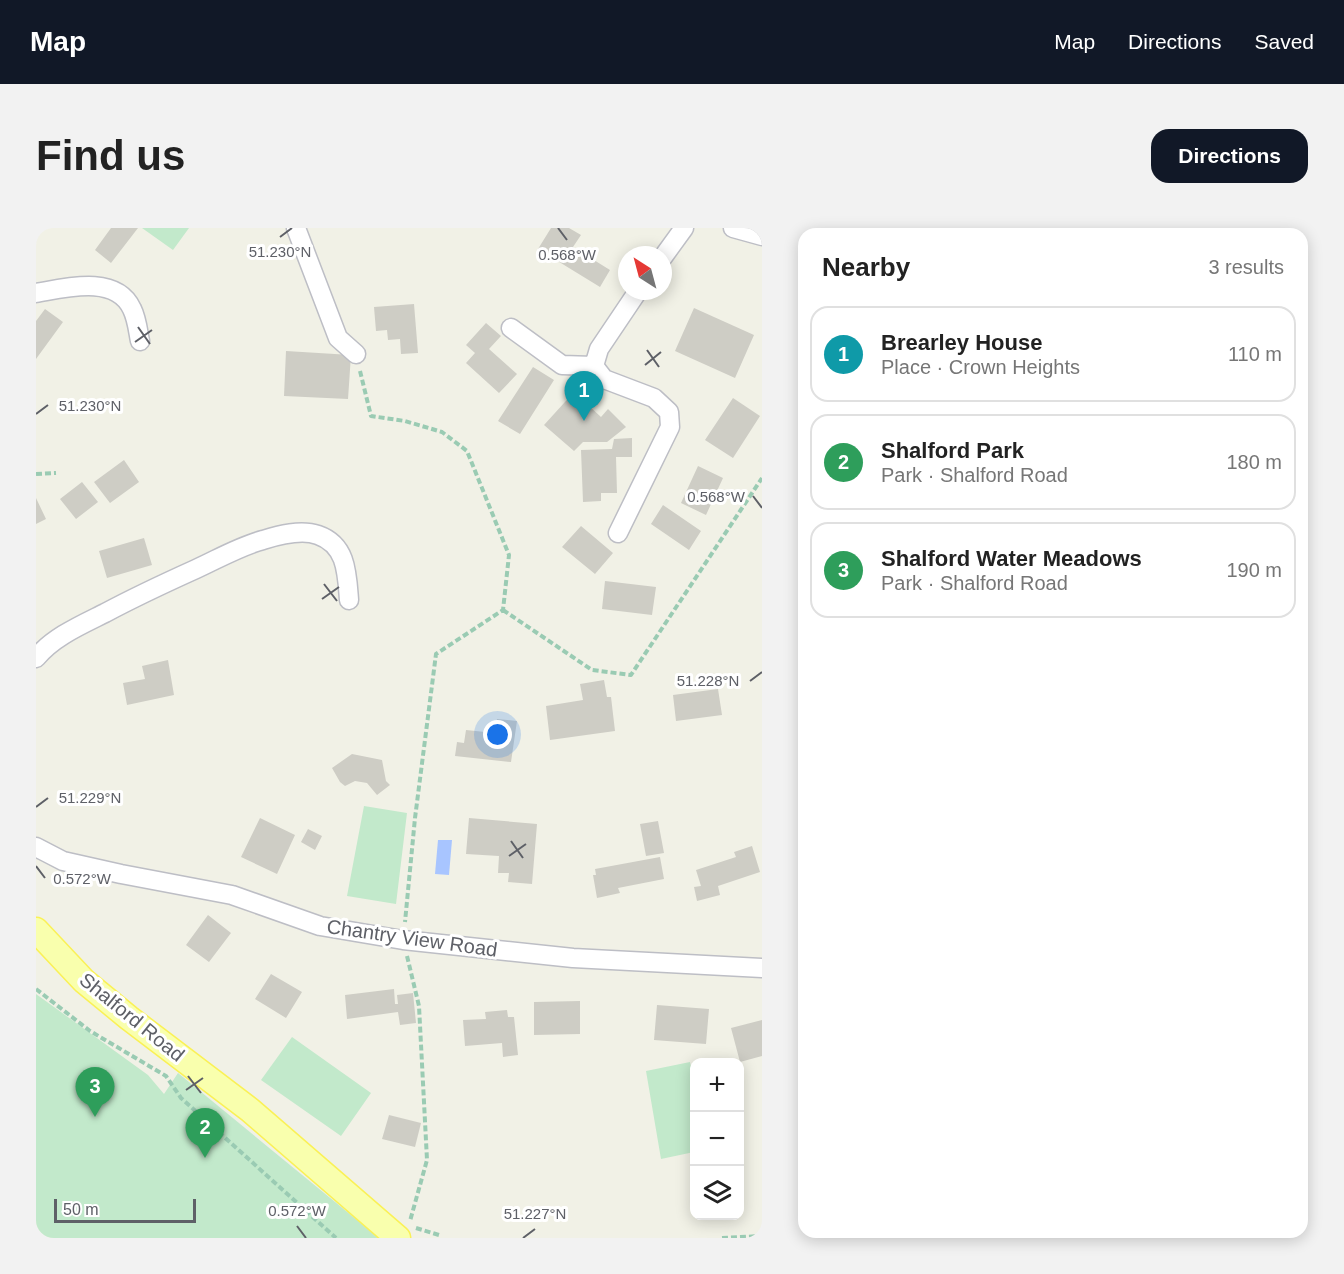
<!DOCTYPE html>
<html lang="en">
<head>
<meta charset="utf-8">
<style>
  body { margin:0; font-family:Helvetica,sans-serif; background:#f2f2f2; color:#222 }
  .controls { position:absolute; right:18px; bottom:18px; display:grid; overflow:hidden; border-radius:12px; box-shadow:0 3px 15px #0003 }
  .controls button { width:54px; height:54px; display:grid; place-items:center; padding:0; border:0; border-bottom:2px solid #e0e0e0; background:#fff; color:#222; font:30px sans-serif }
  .compass { position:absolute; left:582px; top:18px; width:54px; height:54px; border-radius:50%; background:#fff; box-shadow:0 3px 15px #0003; rotate:324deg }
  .scale { position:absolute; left:18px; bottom:15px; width:142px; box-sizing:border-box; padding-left:6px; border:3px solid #5e6067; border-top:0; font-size:16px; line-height:21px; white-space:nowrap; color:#5e6067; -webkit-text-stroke:4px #fff; paint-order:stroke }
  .you { position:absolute; left:462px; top:507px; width:21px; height:21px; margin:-15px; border:4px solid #fff; border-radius:50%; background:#1a73e8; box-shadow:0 0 0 9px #1a73e833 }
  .badge { display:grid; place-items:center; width:39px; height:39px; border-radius:50%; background:#111827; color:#fff; font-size:20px; font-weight:700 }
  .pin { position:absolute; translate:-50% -50px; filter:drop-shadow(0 2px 3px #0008) }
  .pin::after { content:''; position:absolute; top:32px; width:21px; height:18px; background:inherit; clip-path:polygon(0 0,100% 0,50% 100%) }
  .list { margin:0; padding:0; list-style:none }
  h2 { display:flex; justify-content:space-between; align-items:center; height:78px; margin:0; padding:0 24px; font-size:26px }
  h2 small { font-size:20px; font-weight:400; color:#767676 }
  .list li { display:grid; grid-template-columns:39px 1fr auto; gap:18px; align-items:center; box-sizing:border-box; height:96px; margin:0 12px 12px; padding:0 12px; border:2px solid #e0e0e0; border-radius:18px }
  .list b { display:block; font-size:22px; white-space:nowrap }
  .list p { margin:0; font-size:20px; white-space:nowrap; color:#767676 }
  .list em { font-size:20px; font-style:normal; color:#767676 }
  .icon { flex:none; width:33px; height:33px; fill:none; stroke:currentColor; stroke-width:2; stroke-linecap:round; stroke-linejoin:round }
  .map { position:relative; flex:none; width:726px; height:1010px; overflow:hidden; border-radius:18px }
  header { display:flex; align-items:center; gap:36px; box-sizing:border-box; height:84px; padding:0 30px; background:#111827; color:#fff }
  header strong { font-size:28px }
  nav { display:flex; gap:33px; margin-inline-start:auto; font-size:21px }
  .intro { display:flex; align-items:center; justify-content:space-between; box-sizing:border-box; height:144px; padding:0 36px }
  h1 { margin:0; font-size:42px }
  .button { padding:15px 27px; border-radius:18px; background:#111827; color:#fff; font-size:21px; font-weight:700 }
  main { display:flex; gap:36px; padding:0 36px }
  aside { flex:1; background:#fff; border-radius:18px; box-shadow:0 3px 15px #0003 }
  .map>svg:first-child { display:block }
  .green { fill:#c2e9cb }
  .water { fill:#a8c5ff }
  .building { fill:#cecdc5 }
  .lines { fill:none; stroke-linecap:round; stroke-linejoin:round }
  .minor-casing { stroke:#bdbec5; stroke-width:21 }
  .major-casing { stroke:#faf156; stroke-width:27 }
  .path { stroke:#9acbb3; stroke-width:4; stroke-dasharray:6 3; stroke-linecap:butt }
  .minor { stroke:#fff; stroke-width:18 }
  .major { stroke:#f9ffad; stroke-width:24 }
  .ticks { fill:none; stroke:#5e6067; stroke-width:2 }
  .labels { text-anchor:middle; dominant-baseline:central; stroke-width:6; stroke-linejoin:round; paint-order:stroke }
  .street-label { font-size:20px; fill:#5e6067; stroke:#fff }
  .ticks-label { font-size:15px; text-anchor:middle; fill:#5e6067; stroke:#fff; stroke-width:6; stroke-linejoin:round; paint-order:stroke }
</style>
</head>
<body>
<header>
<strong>Map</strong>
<nav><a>Map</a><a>Directions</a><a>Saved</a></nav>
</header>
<div class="intro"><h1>Find us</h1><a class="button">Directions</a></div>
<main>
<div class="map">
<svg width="726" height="1010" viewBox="0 0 726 1010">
  <rect width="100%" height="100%" fill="#f1f1e6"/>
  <path class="green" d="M106,0h47l-16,22z
    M328,578l43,7 -11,91 -49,-8z
    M0,766l112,81 16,19 14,-21 201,165h-343z
    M256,809l79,56 -30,43 -80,-56z
    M654,834l4,23v67l-33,7 -15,-88z"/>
  <path class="water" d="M402,612h14l-3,35 -14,-1z"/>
  <path class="building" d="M75,0h27l-27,35 -16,-13z
    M515,0h18l12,7 -8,12 37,23 -10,17 -62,-38z
    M378,76l4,49 -17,1 -1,-15 -12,1 -1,-10 -11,1 -2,-24z
    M658,80l60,27 -19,43 -60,-27z
    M9,81l18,13 -27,37v-38z
    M450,95l15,13 -12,13 28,25 -18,19 -33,-30 9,-10 -9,-8z
    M250,123l65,4 -3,44 -64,-3z
    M497,139l21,13 -34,54 -22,-13z
    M538,164l27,25 7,-8 18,18 -19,15h-24l-9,9 -30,-26z
    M697,170l27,18 -27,42 -28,-18z
    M596,210v19h-16l1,36h-16v8l-18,1 -2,-52 31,-1 2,-10z
    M88,232l15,22 -29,21 -16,-21z
    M662,238l25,12 -17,37 -25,-12z
    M46,254l16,20 -22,17 -16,-20z
    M0,270l10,21 -10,5z
    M627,277l38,26 -12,19 -38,-26z
    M545,298l32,27 -18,21 -33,-27z
    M108,310l8,27 -45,13 -8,-27z
    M569,353l51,6 -4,28 -50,-6z
    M132,432l6,35 -47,10 -4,-22 22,-4 -3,-13z
    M568,452l3,17h4l4,34 -65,9 -4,-34 37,-6 -3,-16z
    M682,461l4,26 -46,6 -3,-26z
    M461,491l20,2 -6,41 -56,-6 2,-14 7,1 2,-13 29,3z
    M316,526l30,6 4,21 4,4 -13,10 -10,-12 -12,-2 -10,5 -5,-4 -8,-14z
    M224,590l35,17 -18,39 -36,-17z
    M433,590l68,6 -5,60 -24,-2 1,-9h-11l1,-17 -33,-2z
    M622,593l6,32 -18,3 -6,-32z
    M272,601l14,7 -7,14 -14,-8z
    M716,618l8,26 -42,14 2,9 -23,6 -3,-14 7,-1 -5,-16 40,-13 -2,-5z
    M624,629l4,22 -46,9 2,5 -23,5 -4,-23h3l-1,-6z
    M172,687l23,18 -22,29 -23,-17z
    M235,746l31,18 -16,26 -31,-19z
    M358,761l1,15h3l-1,-9 16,-2 3,30 -16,2 -2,-13 -51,7 -2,-24z
    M544,773v33l-46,1v-33z
    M621,777l52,4 -3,35 -52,-4z
    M471,782l1,7h6l4,38 -15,2 -1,-14 -37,3 -2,-26 23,-1 -1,-7z
    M726,792v36l-22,6 -9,-34z
    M353,887l32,8 -6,24 -33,-8z"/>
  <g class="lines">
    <g class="minor-casing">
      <path id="minor" d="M260,0l42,110 18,16
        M697,0l29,8
        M627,29l21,-29
        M0,65c29,-5 80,-19 96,16 5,10 6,22 8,32
        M475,100l51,37 32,1
        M582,305l52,-106 -1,-15 -15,-14 -50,-19 -10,-13 5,-17 39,-58
        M0,430c17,-21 45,-33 69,-45 30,-16 60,-30 91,-44 22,-10 44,-23 67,-29 16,-5 38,-11 55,-5 29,10 29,39 31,65
        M0,619l27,14 58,13 111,21 88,31 83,14 170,18 189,10"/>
    </g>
    <g class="major-casing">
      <path id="major" d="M0,702l48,51 45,37 121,92 148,128"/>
    </g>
    <path class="path" d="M324,143l11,45 34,5 37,11 25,19 42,104 -6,55 -67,44 -21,164 -10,104
      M0,246l20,-1
      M467,382l89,60 39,5 131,-197
      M371,728l12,50 8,154 -17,61
      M0,761l54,42 76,45 15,22 155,140
      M380,1000l23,7v3
      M686,1010l40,-2"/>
    <use href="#minor" class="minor"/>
    <use href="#major" class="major"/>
  </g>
  <path class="ticks" d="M522,0l9,12M244,9l12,-9M102,99l12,17M99,114l17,-12M611,122l12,17M609,137l16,-13M0,186l12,-9M717,268l9,12M288,356l13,17M286,371l17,-12M714,453l12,-9M0,579l12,-9M475,613l12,17M473,628l17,-12M0,638l9,12M152,848l13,17M150,862l17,-12M261,998l9,12M487,1010l12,-9"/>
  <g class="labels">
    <g class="street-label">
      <text transform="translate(376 710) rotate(8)">Chantry View Road</text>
      <text transform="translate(96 789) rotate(39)">Shalford Road</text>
    </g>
  </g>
  <g class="ticks-label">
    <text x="244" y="29">51.230°N</text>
    <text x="531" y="32">0.568°W</text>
    <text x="54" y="183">51.230°N</text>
    <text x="680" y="274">0.568°W</text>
    <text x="672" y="458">51.228°N</text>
    <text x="54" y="575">51.229°N</text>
    <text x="46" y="656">0.572°W</text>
    <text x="261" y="988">0.572°W</text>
    <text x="499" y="991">51.227°N</text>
  </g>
</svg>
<div class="controls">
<button>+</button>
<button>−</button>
<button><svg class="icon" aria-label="layers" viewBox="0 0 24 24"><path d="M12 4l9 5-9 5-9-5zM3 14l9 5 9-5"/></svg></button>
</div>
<svg class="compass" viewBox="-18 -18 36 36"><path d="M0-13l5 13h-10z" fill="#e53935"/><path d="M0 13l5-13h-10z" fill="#767676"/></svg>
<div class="scale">50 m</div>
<div class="you"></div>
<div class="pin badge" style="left:548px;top:193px;background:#0f9aa8">1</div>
<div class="pin badge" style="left:169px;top:930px;background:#2e9e5b">2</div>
<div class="pin badge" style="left:59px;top:889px;background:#2e9e5b">3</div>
</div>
<aside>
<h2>Nearby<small>3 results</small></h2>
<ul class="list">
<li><span class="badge" style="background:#0f9aa8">1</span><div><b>Brearley House</b><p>Place · Crown Heights</p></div><em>110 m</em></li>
<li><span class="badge" style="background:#2e9e5b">2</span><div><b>Shalford Park</b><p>Park · Shalford Road</p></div><em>180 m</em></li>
<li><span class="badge" style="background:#2e9e5b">3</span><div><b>Shalford Water Meadows</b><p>Park · Shalford Road</p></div><em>190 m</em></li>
</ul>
</aside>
</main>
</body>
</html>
